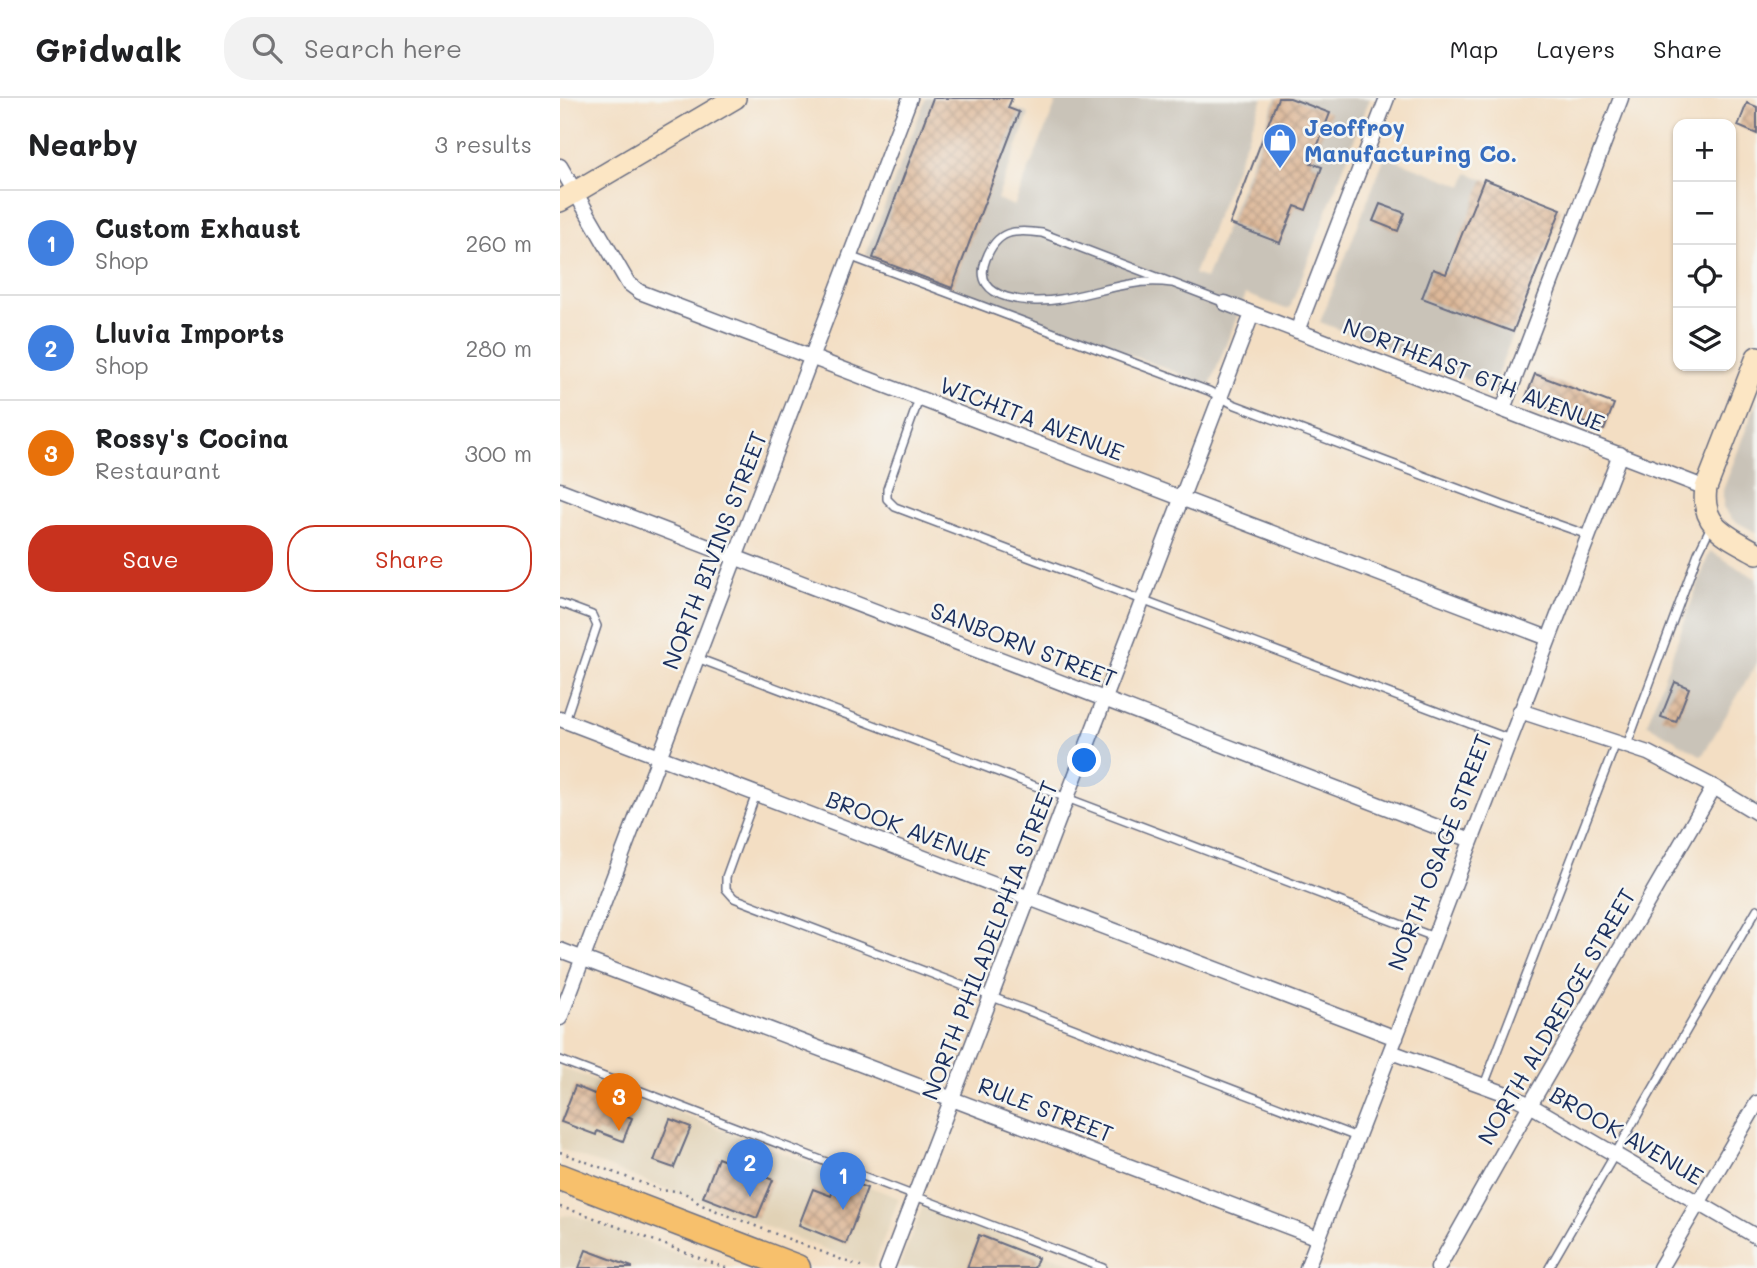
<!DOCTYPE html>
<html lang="en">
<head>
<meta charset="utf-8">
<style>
  body { margin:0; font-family:Mali,sans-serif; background:#f2f2f2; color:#202124 }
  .controls { position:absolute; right:21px; top:21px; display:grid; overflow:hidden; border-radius:14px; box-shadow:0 2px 5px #0004 }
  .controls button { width:63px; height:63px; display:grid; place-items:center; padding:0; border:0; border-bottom:2px solid #e0e0e0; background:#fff; color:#202124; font:35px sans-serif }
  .you { position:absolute; left:525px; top:663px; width:24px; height:24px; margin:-18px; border:5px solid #fff; border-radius:50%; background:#1a73e8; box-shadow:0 0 0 10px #1a73e833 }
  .badge { display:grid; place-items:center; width:46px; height:46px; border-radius:50%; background:#c8321e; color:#fff; font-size:23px; font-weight:700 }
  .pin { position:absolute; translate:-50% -58px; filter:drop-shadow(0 2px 4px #0008) }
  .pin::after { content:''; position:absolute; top:37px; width:24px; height:21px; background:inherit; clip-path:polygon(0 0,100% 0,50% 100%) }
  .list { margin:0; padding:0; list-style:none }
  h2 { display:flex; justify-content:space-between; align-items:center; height:91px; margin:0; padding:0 28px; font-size:30px }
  h2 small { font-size:23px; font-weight:400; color:#757577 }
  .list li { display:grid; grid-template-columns:46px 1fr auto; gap:21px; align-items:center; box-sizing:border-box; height:105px; padding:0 28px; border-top:2px solid #e0e0e0 }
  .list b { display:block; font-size:26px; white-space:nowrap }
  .list p { margin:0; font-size:23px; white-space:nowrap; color:#757577 }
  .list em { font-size:23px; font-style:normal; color:#757577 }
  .actions { display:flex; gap:14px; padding:21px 28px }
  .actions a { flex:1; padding:16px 0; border:2px solid #c8321e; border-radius:28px; text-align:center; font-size:24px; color:#c8321e }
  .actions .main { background:#c8321e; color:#fff }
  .icon { flex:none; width:38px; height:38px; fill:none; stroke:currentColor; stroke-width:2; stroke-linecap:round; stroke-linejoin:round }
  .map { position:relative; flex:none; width:1197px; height:1170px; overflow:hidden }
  header { display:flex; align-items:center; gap:42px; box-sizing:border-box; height:98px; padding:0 35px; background:#fff; border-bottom:2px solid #e0e0e0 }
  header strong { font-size:33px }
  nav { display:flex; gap:38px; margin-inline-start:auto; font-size:24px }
  .search { width:490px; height:63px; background:#f2f2f2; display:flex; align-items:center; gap:18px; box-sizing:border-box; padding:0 24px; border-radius:28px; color:#757577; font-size:26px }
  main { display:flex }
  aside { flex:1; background:#fff }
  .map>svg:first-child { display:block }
  .built { fill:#e1d2b6 }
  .industrial { fill:#c9c3b8 }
  .building { fill:url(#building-cross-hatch) }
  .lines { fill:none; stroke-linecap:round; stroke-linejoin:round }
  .lane-casing { stroke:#676c81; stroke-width:10 }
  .street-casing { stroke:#676c81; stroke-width:17 }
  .secondary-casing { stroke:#676c81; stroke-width:24 }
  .highway-casing { stroke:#676c81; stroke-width:29 }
  .path { stroke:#676c81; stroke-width:2.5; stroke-dasharray:2 5; stroke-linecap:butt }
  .lane { stroke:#fff; stroke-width:7 }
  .street { stroke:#fff; stroke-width:14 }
  .secondary { stroke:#fce6c4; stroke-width:21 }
  .highway { stroke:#f7c06c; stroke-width:26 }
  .labels { text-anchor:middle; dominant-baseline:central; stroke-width:5; stroke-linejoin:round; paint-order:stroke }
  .shop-label { font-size:23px; font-weight:bold; fill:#366cbe; stroke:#f6f6f2; text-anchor:start }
  .street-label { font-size:23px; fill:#1b2f5e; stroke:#f6f6f2 }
</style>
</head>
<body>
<header>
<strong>Gridwalk</strong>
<div class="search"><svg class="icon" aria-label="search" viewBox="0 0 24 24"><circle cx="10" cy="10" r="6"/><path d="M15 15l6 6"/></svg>Search here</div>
<nav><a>Map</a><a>Layers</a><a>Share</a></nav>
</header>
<main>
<aside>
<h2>Nearby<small>3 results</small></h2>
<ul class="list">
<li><span class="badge" style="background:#3f7fe0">1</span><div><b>Custom Exhaust</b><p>Shop</p></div><em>260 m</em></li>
<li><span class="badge" style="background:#3f7fe0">2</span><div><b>Lluvia Imports</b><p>Shop</p></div><em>280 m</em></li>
<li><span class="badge" style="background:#e8710a">3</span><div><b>Rossy's Cocina</b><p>Restaurant</p></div><em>300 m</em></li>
</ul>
<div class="actions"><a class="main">Save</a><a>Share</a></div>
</aside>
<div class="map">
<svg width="1197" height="1170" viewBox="0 0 1197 1170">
  <defs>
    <pattern id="building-cross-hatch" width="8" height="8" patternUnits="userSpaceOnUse" patternTransform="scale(1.75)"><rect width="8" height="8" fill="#dcb594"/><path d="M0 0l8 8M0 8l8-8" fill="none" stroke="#b2947c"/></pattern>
  </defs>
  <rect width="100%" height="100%" fill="#f6f6f2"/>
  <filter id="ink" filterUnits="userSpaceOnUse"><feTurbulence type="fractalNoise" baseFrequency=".0143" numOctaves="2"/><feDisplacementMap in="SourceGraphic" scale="14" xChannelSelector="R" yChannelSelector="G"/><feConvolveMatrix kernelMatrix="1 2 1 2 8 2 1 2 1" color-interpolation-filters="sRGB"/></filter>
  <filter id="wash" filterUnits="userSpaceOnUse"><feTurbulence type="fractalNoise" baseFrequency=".00686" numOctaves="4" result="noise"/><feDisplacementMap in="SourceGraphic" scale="28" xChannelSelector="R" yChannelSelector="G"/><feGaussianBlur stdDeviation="1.57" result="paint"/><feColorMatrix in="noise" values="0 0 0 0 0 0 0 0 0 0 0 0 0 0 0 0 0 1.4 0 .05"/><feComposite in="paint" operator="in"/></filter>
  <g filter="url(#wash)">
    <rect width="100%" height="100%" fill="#f3dec3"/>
    <path class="built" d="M0,969l339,131 -26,69 -313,-118z
      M363,1108l118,46 43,16h-185z
      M13,1117l66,24 76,29h-155v-45l2,-7z"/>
    <path class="industrial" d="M366,0h63l40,16 -32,85 17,7 44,-108h205l-69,176 12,5 70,-181h94l-80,210 -4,1 -40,-15 -36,91 -344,-130z
      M825,58l78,30 5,-13 93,36 -69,180 -172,-67z
      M1197,303v132l-24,-13 -10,-13v-17z
      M1150,453l47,28v84l-55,93 -55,-32z"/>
    <g id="blocks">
      <path class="building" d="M373,0h79l-4,10 11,4 -67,176 -79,-30z
        M718,0h12l40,15 -19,50 11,4 -16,43 -11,-4 -15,37 -50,-19z
        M1187,5l10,4v27l-19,-8z
        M924,81l77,30 -48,123 -91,-34 11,-29 13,5z
        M820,106l25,9 -7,18 -25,-10z
        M975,276l79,30 -10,26 -79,-30z
        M1115,584l14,6 -13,34 -15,-5z
        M15,988l34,14 -3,7 26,11 -9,23 -26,-10 -1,4 -35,-13z
        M110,1021l21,8 -17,41 -20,-7z
        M158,1060l55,22 -16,38 -54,-21z
        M278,1079l29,11 -21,56 -47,-19 14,-36 18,7z
        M419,1137l59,23 -4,10h-67z
        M26,1152l46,17v1h-53z"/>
    </g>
  </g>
  <g filter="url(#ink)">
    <use href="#blocks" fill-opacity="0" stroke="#676c81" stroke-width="2"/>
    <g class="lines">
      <g class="lane-casing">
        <path id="lane" d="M289,158l360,135 24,13 269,101 86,30
          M612,185c-15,-2 -27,-2 -42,1 -23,4 -46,11 -69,15 -28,5 -92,3 -75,-40 11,-29 28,-30 56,-26l183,70
          M359,301l-32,90v10l8,8 615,232
          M0,505l32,12 5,11 -32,95
          M137,560l737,279
          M1067,647l71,-192 14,-29
          M196,696l-30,83v12l8,9 623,239
          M0,962l543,208
          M924,987l132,-342
          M989,1170l208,-359"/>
      </g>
      <g class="street-casing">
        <path id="street" d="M0,68l68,117 12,9 908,346
          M665,205l481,185
          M737,233l90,-233
          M943,311l118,-311
          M0,392l911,350
          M960,613l128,42 66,34 43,26
          M0,621l836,319
          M0,852l758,288
          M0,920l350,-920
          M831,954l121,44 18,9 227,132
          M327,1170l365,-954
          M747,1170l313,-814
          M878,1170l92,-163 184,-318
          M1100,1170l97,-165"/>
      </g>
      <g class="secondary-casing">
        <path id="secondary" d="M0,103l175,-103
          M1197,259l-51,131c-6,39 22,48 51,65"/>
      </g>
      <g class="highway-casing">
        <path id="highway" d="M0,1079l237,91"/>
      </g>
      <path class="path" d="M0,1054l103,39c14,-2 27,2 36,13l164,64
        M0,1109l24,7 142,54"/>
      <use href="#lane" class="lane"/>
      <use href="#street" class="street"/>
      <use href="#secondary" class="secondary"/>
      <use href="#highway" class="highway"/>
    </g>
  </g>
  <defs>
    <g id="shop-pin" transform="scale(1.75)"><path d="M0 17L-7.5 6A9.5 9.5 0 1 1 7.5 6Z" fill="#3f7fe0" stroke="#f6f6f2"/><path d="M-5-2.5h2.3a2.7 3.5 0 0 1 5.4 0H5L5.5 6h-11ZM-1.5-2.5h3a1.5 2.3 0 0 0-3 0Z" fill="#fff"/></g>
  </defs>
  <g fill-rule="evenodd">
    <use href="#shop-pin" x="720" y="42"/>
  </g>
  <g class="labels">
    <g class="shop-label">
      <text x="744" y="29">Jeoffroy<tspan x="744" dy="26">Manufacturing Co.</tspan></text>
    </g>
    <g class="street-label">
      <text transform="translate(914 276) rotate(21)">NORTHEAST 6TH AVENUE</text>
      <text transform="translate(472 320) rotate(21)">WICHITA AVENUE</text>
      <text transform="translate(154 452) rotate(-69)">NORTH BIVINS STREET</text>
      <text transform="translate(464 546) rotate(21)">SANBORN STREET</text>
      <text transform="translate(348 730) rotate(21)">BROOK AVENUE</text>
      <text transform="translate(879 754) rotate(-69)">NORTH OSAGE STREET</text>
      <text transform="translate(429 842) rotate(-69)">NORTH PHILADELPHIA STREET</text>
      <text transform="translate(996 918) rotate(-60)">NORTH ALDREDGE STREET</text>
      <text transform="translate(486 1011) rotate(21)">RULE STREET</text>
      <text transform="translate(1067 1037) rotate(30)">BROOK AVENUE</text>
    </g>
  </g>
</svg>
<div class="controls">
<button>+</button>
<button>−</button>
<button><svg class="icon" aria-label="locate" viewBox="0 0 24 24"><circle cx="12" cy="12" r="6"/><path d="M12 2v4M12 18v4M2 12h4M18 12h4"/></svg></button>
<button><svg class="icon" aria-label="layers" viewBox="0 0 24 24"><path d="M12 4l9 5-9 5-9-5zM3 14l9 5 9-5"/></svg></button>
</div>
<div class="you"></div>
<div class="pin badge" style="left:283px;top:1112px;background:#3f7fe0">1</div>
<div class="pin badge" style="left:190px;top:1099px;background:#3f7fe0">2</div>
<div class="pin badge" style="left:59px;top:1033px;background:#e8710a">3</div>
</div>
</main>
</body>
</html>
